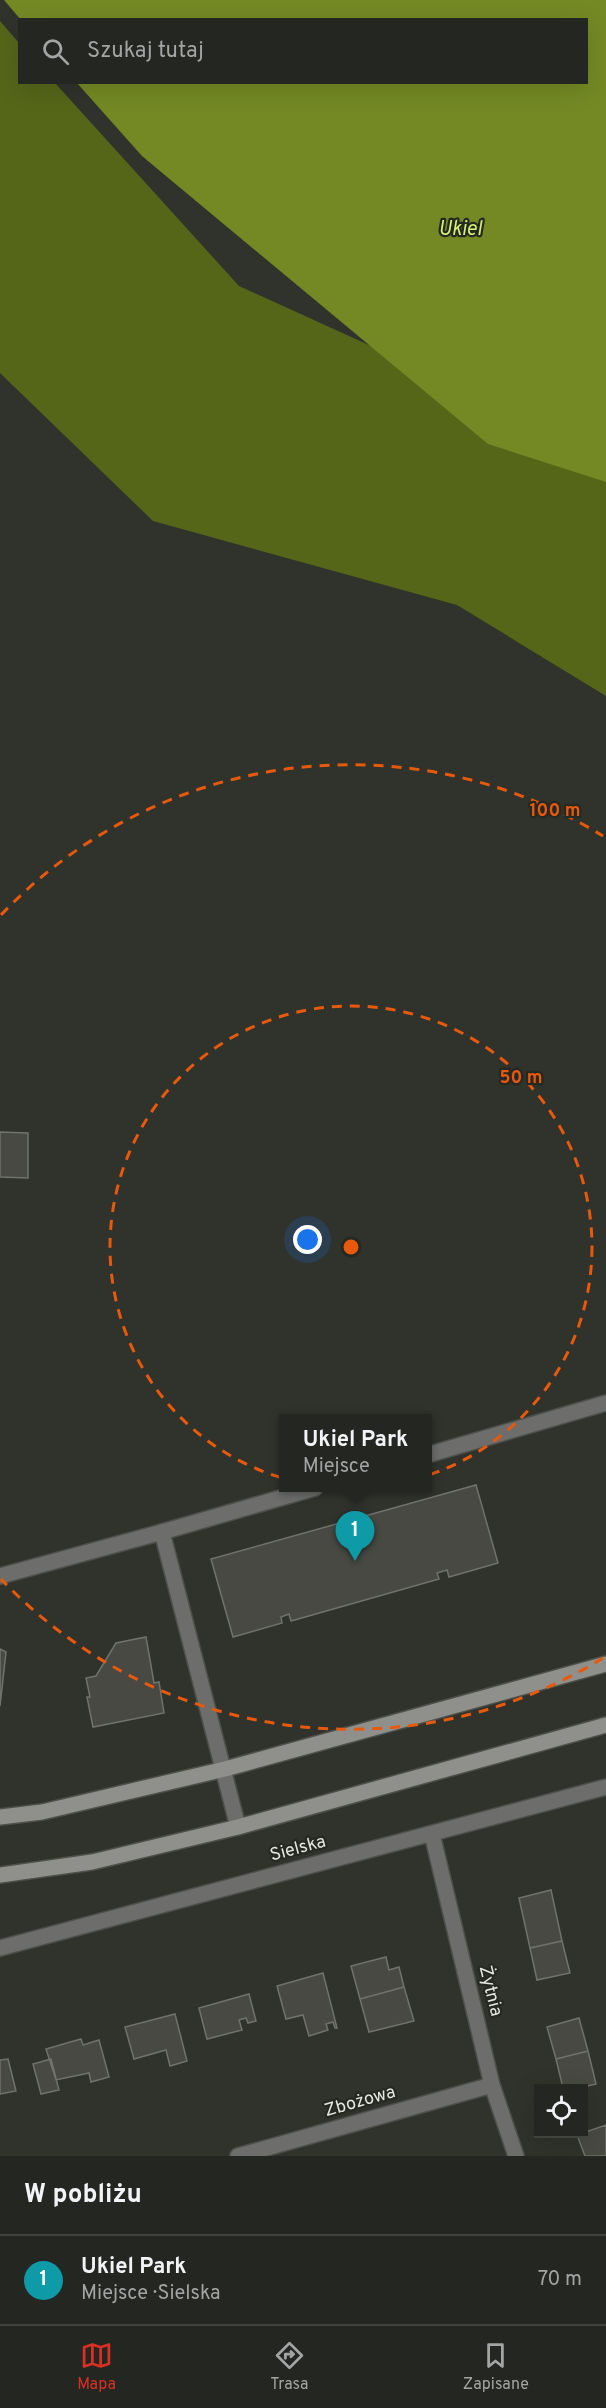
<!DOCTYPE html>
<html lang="pl">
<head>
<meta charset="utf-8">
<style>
  body { margin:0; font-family:Overpass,sans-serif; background:#2c2e2a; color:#f1f3f6 }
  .controls { position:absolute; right:18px; bottom:18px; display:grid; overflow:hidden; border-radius:0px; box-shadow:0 6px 24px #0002 }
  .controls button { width:54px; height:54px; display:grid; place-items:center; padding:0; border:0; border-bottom:2px solid #41433f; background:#242621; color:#f1f3f6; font:30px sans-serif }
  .you { position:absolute; left:308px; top:1240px; width:21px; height:21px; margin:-15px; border:4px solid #fff; border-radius:50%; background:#1a73e8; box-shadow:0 0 0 9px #1a73e833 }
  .badge { display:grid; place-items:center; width:39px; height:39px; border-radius:50%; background:#d93025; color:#fff; font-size:20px; font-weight:700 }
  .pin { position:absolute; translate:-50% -50px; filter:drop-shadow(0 2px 3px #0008) }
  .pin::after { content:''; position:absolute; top:32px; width:21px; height:18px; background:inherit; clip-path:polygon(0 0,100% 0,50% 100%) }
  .popup { position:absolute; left:279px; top:1414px; width:153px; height:78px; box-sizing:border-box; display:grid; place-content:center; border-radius:0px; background:#242621; filter:drop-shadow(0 2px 4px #0005); font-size:20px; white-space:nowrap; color:#a3a5a5 }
  .popup b { font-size:22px; color:#f1f3f6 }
  .popup::after { content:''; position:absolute; left:50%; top:100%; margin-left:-12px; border:12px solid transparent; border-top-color:#242621 }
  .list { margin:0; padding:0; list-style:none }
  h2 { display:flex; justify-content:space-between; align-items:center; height:78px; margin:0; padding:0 24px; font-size:26px }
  h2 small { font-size:20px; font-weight:400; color:#a3a5a5 }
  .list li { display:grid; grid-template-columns:39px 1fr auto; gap:18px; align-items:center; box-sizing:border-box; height:90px; padding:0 24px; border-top:2px solid #41433f }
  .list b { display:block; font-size:22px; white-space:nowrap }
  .list p { margin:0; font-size:20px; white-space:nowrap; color:#a3a5a5 }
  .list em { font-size:20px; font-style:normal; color:#a3a5a5 }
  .icon { flex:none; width:33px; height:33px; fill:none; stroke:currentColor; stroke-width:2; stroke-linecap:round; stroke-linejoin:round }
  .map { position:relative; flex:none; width:606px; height:2156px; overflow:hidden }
  .search { position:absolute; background:#242621; box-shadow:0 6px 24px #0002; left:18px; right:18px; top:18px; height:66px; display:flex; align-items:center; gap:15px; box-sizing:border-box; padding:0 21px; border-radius:0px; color:#a3a5a5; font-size:22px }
  .sheet { height:168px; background:#242621 }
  nav { display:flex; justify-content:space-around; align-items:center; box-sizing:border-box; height:84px; border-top:2px solid #41433f; background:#242621; font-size:16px; color:#a3a5a5 }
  nav a { display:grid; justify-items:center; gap:3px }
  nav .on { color:#d93025 }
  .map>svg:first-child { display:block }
  .forest { fill:#556619 }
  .water { fill:#748924 }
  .building { fill:#474942; stroke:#70726c; stroke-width:1.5 }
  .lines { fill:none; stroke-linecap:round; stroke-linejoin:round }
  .lane-casing { stroke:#4d4f49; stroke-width:18 }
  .street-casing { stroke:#4d4f49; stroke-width:18 }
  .secondary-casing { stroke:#4d4f49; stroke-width:18 }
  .lane { stroke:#6d6e6b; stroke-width:15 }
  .street { stroke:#6d6e6b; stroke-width:15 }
  .secondary { stroke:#8f908b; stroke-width:15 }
  .ring { fill:none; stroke:#e8590c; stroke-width:3; stroke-dasharray:10 8 }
  .labels { text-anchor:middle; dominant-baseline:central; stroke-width:4.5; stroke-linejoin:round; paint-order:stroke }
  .street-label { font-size:18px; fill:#e5e6e2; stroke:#262822 }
  .water-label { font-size:20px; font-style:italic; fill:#d5f475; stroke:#262822 }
  .centre { fill:#e8590c; stroke:#262822; stroke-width:3 }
  .ring-label { font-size:18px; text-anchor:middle; font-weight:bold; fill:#e8590c; stroke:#262822; stroke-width:4.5; stroke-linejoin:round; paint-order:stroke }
</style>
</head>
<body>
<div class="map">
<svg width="606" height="2156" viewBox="0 0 606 2156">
  <rect width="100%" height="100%" fill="#30322c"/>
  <path class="forest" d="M0,21l19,22 1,39 35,1 184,203 367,167v243l-149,-91 -304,-84 -153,-148z"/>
  <path class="water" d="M4,0h602v482l-118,-38 -346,-288 -65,-73 509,-1v-62h-565z"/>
  <path class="building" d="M0,1132l28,1v45l-28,-1z
    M476,1485l22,78 -49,14 -2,-7 -10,3 2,6 -148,42 -2,-7 -8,3 1,6 -49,14 -22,-78z
    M146,1637l8,46 5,-1 5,31 -71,14 -6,-30h3l-4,-19 10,-2 20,-33z
    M0,1649l6,3 -6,54z
    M551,1890l11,51 -32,7 -11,-50z
    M562,1941l8,32 -33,7 -7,-32z
    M386,1957l3,13 10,-3 5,20 -44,12 -9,-33z
    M323,1973l14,55h-2l-2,-6 -7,2 2,6 -19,6 -6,-21 -17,4 -9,-33z
    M404,1987l10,34 -45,11 -9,-33z
    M249,1994l7,27 -8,2 -2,-5 -7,2 3,10 -35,9 -8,-31z
    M175,2014l12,47 -17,5 -4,-16 -32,9 -9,-32z
    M579,2018l9,33 -32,8 -9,-32z
    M81,2039l2,6 16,-5 10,37 -18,5 -2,-9 -33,7 -10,-31z
    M588,2051l8,33 -17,4h-16l-7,-29z
    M8,2059l8,32 -16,3v-34z
    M51,2059l8,31 -18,4 -8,-30z
    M606,2125v31h-21l-8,-21z"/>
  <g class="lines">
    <g class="lane-casing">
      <path id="lane" d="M0,1576l162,-44 76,295"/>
    </g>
    <g class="street-casing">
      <path id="street" d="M427,1455l179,-52
        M162,1532l153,-44
        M432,1834l60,251 24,71
        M0,1948l606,-161
        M238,2156l254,-71"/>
    </g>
    <g class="secondary-casing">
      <path id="secondary" d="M0,1817l42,-5 183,-43 381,-105
        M0,1875l92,-13 146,-35 368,-102"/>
    </g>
    <use href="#lane" class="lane"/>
    <use href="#street" class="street"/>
    <use href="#secondary" class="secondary"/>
  </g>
  <g class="ring">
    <circle cx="351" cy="1247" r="241"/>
    <path d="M603 1658A482 482 0 0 1 1 1579M1 915A482 482 0 0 1 603 836"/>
  </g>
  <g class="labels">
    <g class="street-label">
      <text transform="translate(298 1849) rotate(-15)">Sielska</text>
      <text transform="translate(490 1991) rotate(76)">Żytnia</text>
      <text transform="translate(360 2102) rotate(-16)">Zbożowa</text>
    </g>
    <g class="water-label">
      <text x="460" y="230">Ukiel</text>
    </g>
  </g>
  <circle cx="351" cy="1247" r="9" class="centre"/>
  <g class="ring-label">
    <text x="555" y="816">100 m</text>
    <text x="521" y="1083">50 m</text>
  </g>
</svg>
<div class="controls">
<button><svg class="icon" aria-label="locate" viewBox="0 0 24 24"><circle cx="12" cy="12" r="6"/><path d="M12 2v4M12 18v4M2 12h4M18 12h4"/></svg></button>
</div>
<div class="you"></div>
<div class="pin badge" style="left:355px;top:1561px;background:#0f9aa8">1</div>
<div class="popup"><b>Ukiel Park</b>Miejsce</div>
<div class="search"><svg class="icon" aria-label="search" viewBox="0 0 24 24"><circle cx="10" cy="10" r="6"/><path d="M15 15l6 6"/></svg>Szukaj tutaj</div>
</div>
<section class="sheet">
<h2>W pobliżu<small></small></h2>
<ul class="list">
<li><span class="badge" style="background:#0f9aa8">1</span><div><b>Ukiel Park</b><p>Miejsce · Sielska</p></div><em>70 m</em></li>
</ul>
</section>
<nav>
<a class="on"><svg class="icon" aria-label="map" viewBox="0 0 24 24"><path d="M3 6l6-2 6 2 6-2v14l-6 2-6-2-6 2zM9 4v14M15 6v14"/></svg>Mapa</a>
<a><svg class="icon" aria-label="directions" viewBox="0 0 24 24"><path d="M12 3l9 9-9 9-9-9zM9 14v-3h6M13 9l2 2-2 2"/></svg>Trasa</a>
<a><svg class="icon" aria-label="saved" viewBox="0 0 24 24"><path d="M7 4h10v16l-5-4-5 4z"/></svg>Zapisane</a>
</nav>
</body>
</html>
